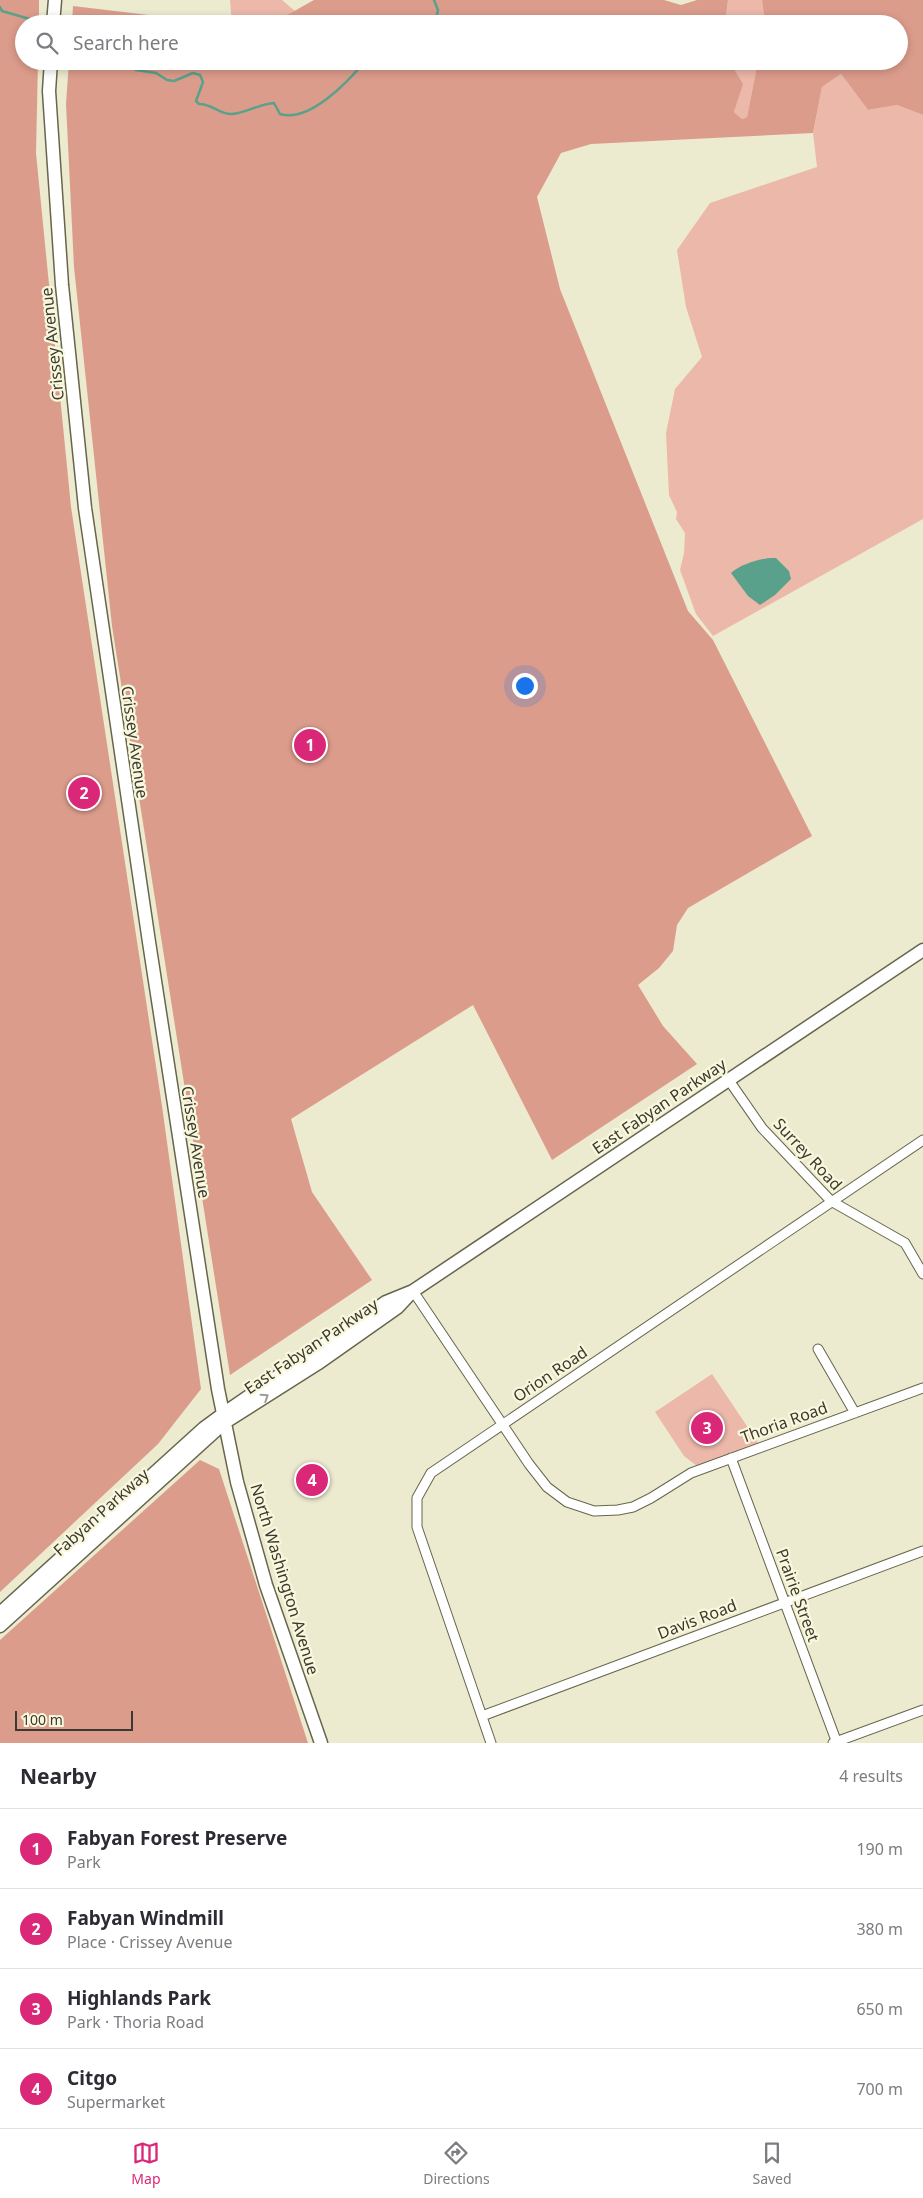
<!DOCTYPE html>
<html lang="en">
<head>
<meta charset="utf-8">
<style>
  body { margin:0; font-family:"Noto Sans",sans-serif; background:#f2f2f3; color:#2b2b33 }
  .scale { position:absolute; left:15px; bottom:12px; width:118px; box-sizing:border-box; padding-left:5px; border:2px solid #3b3a30; border-top:0; font-size:14px; line-height:18px; white-space:nowrap; color:#3b3a30; -webkit-text-stroke:4px #f9f7dc; paint-order:stroke }
  .you { position:absolute; left:524px; top:685px; width:18px; height:18px; margin:-12px; border:4px solid #fff; border-radius:50%; background:#1a73e8; box-shadow:0 0 0 8px #1a73e833 }
  .badge { display:grid; place-items:center; width:32px; height:32px; border-radius:50%; background:#db2777; color:#fff; font-size:16px; font-weight:700 }
  .pin { position:absolute; translate:-50% -50%; border:2px solid #fff; box-shadow:0 1px 5px #0006 }
  .list { margin:0; padding:0; list-style:none }
  h2 { display:flex; justify-content:space-between; align-items:center; height:65px; margin:0; padding:0 20px; font-size:21px }
  h2 small { font-size:16px; font-weight:400; color:#7c7c81 }
  .list li { display:grid; grid-template-columns:32px 1fr auto; gap:15px; align-items:center; box-sizing:border-box; height:80px; padding:0 20px; border-top:1px solid #e1e1e2 }
  .list b { display:block; font-size:19px; white-space:nowrap }
  .list p { margin:0; font-size:16px; white-space:nowrap; color:#7c7c81 }
  .list em { font-size:16px; font-style:normal; color:#7c7c81 }
  .icon { flex:none; width:28px; height:28px; fill:none; stroke:currentColor; stroke-width:2; stroke-linecap:round; stroke-linejoin:round }
  .map { position:relative; flex:none; width:923px; height:1743px; overflow:hidden }
  .search { position:absolute; background:#fff; box-shadow:0 2px 8px #0003; left:15px; right:15px; top:15px; height:55px; display:flex; align-items:center; gap:12px; box-sizing:border-box; padding:0 18px; border-radius:28px; color:#7c7c81; font-size:19px }
  .sheet { height:385px; background:#fff }
  nav { display:flex; justify-content:space-around; align-items:center; box-sizing:border-box; height:70px; border-top:1px solid #e1e1e2; background:#fff; font-size:14px; color:#7c7c81 }
  nav a { display:grid; justify-items:center; gap:2px }
  nav .on { color:#db2777 }
  .map>svg:first-child { display:block }
  .green { fill:#ecb8aa }
  .forest { fill:#dc9c8b }
  .water { fill:#59a18a }
  .lines { fill:none; stroke-linecap:round; stroke-linejoin:round }
  .stream { stroke:#59a18a; stroke-width:2.5 }
  .street-casing { stroke:#67654d; stroke-width:11 }
  .secondary-casing { stroke:#67654d; stroke-width:15 }
  .street { stroke:#fff; stroke-width:9 }
  .secondary { stroke:#fff; stroke-width:12 }
  .oneway { stroke:#9d9c98 }
  .labels { text-anchor:middle; dominant-baseline:central; stroke-width:4.5; stroke-linejoin:round; paint-order:stroke }
  .street-label { font-size:16px; fill:#3b3a30; stroke:#f9f7dc }
</style>
</head>
<body>
<div class="map">
<svg width="923" height="1743" viewBox="0 0 923 1743">
  <rect width="100%" height="100%" fill="#eceacf"/>
  <path class="green" d="M230,0h52l13,11 -24,13h-39z
    M728,0h34l3,24h-40z
    M729,61h29l-11,56 -5,2 -8,-7 8,-28z
    M841,74l27,36 29,-5 26,10v404l-210,117 -17,-22 -16,-44 4,-17 1,-20 -9,-14 1,-7 -8,-17 -3,-62 9,-44 27,-32 -16,-50 -9,-57 33,-47 107,-36 -4,-34 9,-46z
    M712,1374l47,70 -62,22 -13,-10 -29,-44z"/>
  <path class="forest" d="M0,0h39v24h-15v37h14l-2,92 35,354 91,599 39,283 -43,55 -158,148z
    M314,0h350l17,5 16,-5h31l-3,24h-454z
    M762,0h161v115l-26,-10 -29,5 -27,-36 -19,13 -9,46 -222,11 -30,9 -24,44 23,92 128,322 25,29 99,196 -124,72 -11,17 -4,26 -14,17 -21,17 25,41 34,38 -145,96 -79,-155 -182,114 21,73 60,88 -142,95 -118,-749 -38,-359 -8,-163 3,-43h660l14,23 -9,28 8,7 5,-2 11,-56h141v-37h-134z
    M73,6l151,18h-152z
    M200,1460l19,9 89,274h-308v-103z"/>
  <path class="water" d="M776,558l13,13 2,8 -16,16 -15,10 -12,-9 -17,-23c10,-9 32,-16 45,-15z"/>
  <g class="lines">
    <path class="stream" d="M0,7l2,4 45,13
      M425,24l11,-5 2,-9 -4,-10
      M125,61l11,9 20,3 11,7 7,1 19,-8 7,2 3,7 -7,19 3,3c14,0 21,11 33,10 14,-1 27,-10 42,-11l6,11c29,9 68,-32 85,-53"/>
    <g class="street-casing">
      <path id="street" d="M728,1079l34,49 69,73 74,42 18,31
        M413,1291l116,173 18,23 20,15 27,9 24,-1 15,-3 18,-9 40,-25 232,-85
        M818,1349l37,64
        M731,1458l106,285
        M482,1716l441,-165
        M491,1743l-74,-216v-29l14,-25 492,-333
        M833,1743l90,-33"/>
    </g>
    <g class="secondary-casing">
      <path id="secondary" d="M53,24l2,-24
        M51,61l-2,30 13,194 23,223 64,434 69,447 19,93 29,103 55,158
        M0,1613l204,-185 19,-14 163,-112 27,-11 510,-341
        M0,1626l224,-203 93,-59 81,-57 13,-14"/>
    </g>
    <use href="#street" class="street"/>
    <use href="#secondary" class="secondary"/>
  </g>
  <defs><path id="oneway-chevron" d="M-2-3.5L2.5 0L-2 3.5" fill="none" stroke-width="1.6" stroke-linecap="round" stroke-linejoin="round" transform="scale(1.25)"/></defs>
  <use class="oneway" href="#oneway-chevron" transform="translate(265 1397) rotate(-33)"/>
  <g class="labels">
    <g class="street-label">
      <text transform="translate(52 344) rotate(-96)">Crissey Avenue</text>
      <text transform="translate(135 742) rotate(82)">Crissey Avenue</text>
      <text transform="translate(659 1106) rotate(-34)">East Fabyan Parkway</text>
      <text transform="translate(196 1142) rotate(81)">Crissey Avenue</text>
      <text transform="translate(808 1154) rotate(47)">Surrey Road</text>
      <text transform="translate(311 1346) rotate(-34)">East Fabyan Parkway</text>
      <text transform="translate(550 1374) rotate(-34)">Orion Road</text>
      <text transform="translate(784 1422) rotate(-20)">Thoria Road</text>
      <text transform="translate(101 1512) rotate(-42)">Fabyan Parkway</text>
      <text transform="translate(285 1579) rotate(73)">North Washington Avenue</text>
      <text transform="translate(798 1595) rotate(70)">Prairie Street</text>
      <text transform="translate(697 1619) rotate(-21)">Davis Road</text>
    </g>
  </g>
</svg>
<div class="scale">100 m</div>
<div class="you"></div>
<div class="pin badge" style="left:310px;top:745px">1</div>
<div class="pin badge" style="left:84px;top:793px">2</div>
<div class="pin badge" style="left:707px;top:1428px">3</div>
<div class="pin badge" style="left:312px;top:1480px">4</div>
<div class="search"><svg class="icon" aria-label="search" viewBox="0 0 24 24"><circle cx="10" cy="10" r="6"/><path d="M15 15l6 6"/></svg>Search here</div>
</div>
<section class="sheet">
<h2>Nearby<small>4 results</small></h2>
<ul class="list">
<li><span class="badge">1</span><div><b>Fabyan Forest Preserve</b><p>Park</p></div><em>190 m</em></li>
<li><span class="badge">2</span><div><b>Fabyan Windmill</b><p>Place · Crissey Avenue</p></div><em>380 m</em></li>
<li><span class="badge">3</span><div><b>Highlands Park</b><p>Park · Thoria Road</p></div><em>650 m</em></li>
<li><span class="badge">4</span><div><b>Citgo</b><p>Supermarket</p></div><em>700 m</em></li>
</ul>
</section>
<nav>
<a class="on"><svg class="icon" aria-label="map" viewBox="0 0 24 24"><path d="M3 6l6-2 6 2 6-2v14l-6 2-6-2-6 2zM9 4v14M15 6v14"/></svg>Map</a>
<a><svg class="icon" aria-label="directions" viewBox="0 0 24 24"><path d="M12 3l9 9-9 9-9-9zM9 14v-3h6M13 9l2 2-2 2"/></svg>Directions</a>
<a><svg class="icon" aria-label="saved" viewBox="0 0 24 24"><path d="M7 4h10v16l-5-4-5 4z"/></svg>Saved</a>
</nav>
</body>
</html>
